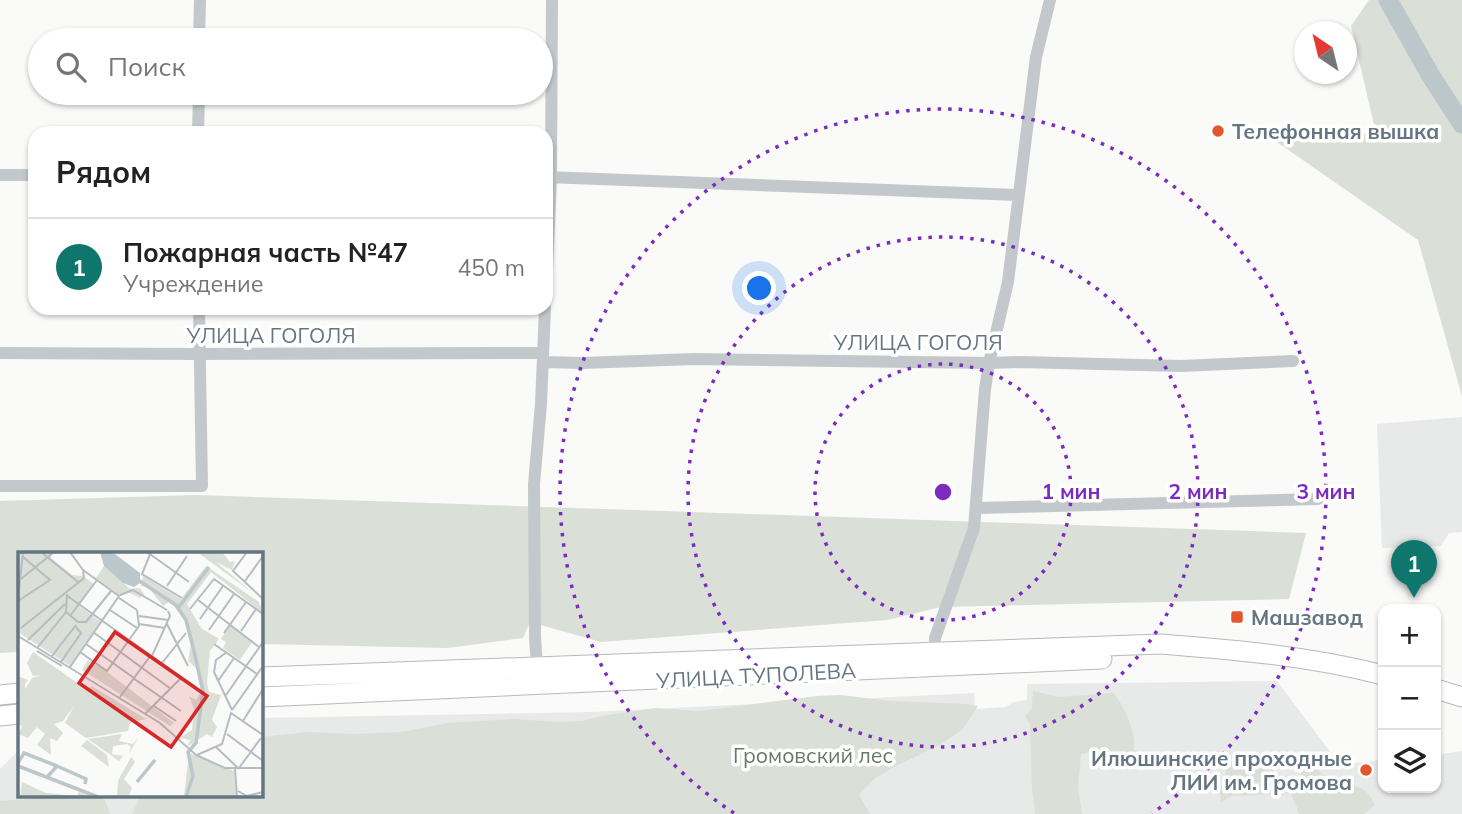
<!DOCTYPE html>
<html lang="ru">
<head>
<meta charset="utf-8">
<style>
  body { margin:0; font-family:Mulish,sans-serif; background:#f6f6f6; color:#222 }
  .controls { position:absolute; right:21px; bottom:21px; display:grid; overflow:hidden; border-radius:14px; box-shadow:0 2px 5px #0004 }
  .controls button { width:63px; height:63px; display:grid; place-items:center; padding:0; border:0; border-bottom:2px solid #e0e0e0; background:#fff; color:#222; font:35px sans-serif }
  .compass { position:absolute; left:1294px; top:21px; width:63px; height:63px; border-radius:50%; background:#fff; box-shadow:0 2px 5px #0004; rotate:325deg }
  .you { position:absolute; left:760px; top:289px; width:24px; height:24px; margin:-18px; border:5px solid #fff; border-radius:50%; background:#1a73e8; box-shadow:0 0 0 10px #1a73e833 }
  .badge { display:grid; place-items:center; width:46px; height:46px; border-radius:50%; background:#0f766e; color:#fff; font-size:23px; font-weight:700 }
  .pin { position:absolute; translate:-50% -58px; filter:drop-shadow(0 2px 4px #0008) }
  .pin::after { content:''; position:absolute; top:37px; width:24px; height:21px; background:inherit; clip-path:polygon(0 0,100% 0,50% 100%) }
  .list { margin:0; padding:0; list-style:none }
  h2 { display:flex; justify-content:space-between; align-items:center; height:91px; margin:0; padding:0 28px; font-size:30px }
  h2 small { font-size:23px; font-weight:400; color:#767676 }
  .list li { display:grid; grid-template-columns:46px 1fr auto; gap:21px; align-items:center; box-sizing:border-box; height:98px; padding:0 28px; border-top:2px solid #e0e0e0 }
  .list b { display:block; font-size:26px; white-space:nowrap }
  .list p { margin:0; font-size:23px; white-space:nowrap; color:#767676 }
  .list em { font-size:23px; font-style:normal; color:#767676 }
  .icon { flex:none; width:38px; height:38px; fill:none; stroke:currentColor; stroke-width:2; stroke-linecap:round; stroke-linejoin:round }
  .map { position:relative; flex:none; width:1462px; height:814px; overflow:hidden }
  .search { position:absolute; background:#fff; box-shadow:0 2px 5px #0004; left:28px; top:28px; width:525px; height:77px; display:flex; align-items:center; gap:18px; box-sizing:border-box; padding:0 24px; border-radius:38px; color:#767676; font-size:26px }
  .panel { position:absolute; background:#fff; box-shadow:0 2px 5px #0004; left:28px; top:126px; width:525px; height:189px; border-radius:21px }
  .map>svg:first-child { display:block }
  .built { fill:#e8e9e9 }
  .green { fill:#dadfd7 }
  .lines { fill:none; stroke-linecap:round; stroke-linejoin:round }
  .river { stroke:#bbc7cb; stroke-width:19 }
  .primary-casing { stroke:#b5babe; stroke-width:21 }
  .street { stroke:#c3c8cc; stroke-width:12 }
  .primary { stroke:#fff; stroke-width:19 }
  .ring { fill:none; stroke:#7b2cbf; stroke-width:3.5; stroke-dasharray:3.5 7 }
  .poi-dot { fill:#e4572e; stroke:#fff; stroke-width:2.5 }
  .labels { text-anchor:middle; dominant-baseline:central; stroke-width:7; stroke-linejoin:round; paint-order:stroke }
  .poi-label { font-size:21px; font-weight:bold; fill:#657683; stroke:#fff; text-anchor:start }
  .street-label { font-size:21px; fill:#657683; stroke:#fff }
  .park-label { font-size:21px; fill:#687a64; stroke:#fff }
  .inset-river { fill:none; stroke:#bbc7cb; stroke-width:3.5 }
  .inset-road { fill:none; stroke:#b5bdc2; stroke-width:2 }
  .view { fill:#d62828; fill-opacity:0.15; stroke:#d62828; stroke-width:3.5 }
  .inset-edge { fill:none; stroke:#657683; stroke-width:3.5 }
  .centre { fill:#7b2cbf; stroke:#fff; stroke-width:3.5 }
  .ring-label { font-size:21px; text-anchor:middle; font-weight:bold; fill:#7b2cbf; stroke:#fff; stroke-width:7; stroke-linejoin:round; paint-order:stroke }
</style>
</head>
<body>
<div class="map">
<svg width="1462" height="814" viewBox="0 0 1462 814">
  <rect width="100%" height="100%" fill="#fafaf8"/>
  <path class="built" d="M1462,417v115l-13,1 -8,13 -59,2 -5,-124z
    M1277,681l60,80 11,-1 1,4 30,-4v-8h4v36h53v-33l26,-4v63h-1462v-45l19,-19v45h242v-77l329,-6 384,-19 1,16 30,-2 9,-5 13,-2v-16z"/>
  <path class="green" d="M1369,0h93v396l-44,-156 -144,-100 102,-7 -25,-107z
    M197,495l1109,38 -17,66 -348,8 -54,13 -286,22 -71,-20 -7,16 -76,10 -186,-4v-91h-242v99l-19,1v-152z
    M1033,691l26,6 55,-4c13,18 24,43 19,65 -17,10 -26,7 -41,-6l-11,2 -3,34 4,26h-47l-3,-26 -2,-63 -5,-9 7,-8z
    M841,695l48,6 77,3 12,2 -15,23 -23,16 -44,21 -21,12 -16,17 11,19h-738l9,-19h120v-58l48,-5 45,2 48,-2 46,-9 66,-4 45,3 23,-1 20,-5 53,-8 45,3 117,-15z
    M1303,755l31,31c20,-2 32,-1 41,19l-11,9h-65l-2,-7 -7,-14 -60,3 -9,7 -1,-11 8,-28 35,-1 18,13 20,4v-11l-8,-8z
    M79,795h24l7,19h-110v-13z"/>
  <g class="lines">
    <path class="river" d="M1388,0l43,76 31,48"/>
    <g class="primary-casing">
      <path id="primary" d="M261,677l900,-33c75,6 149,12 222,31
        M1436,689l26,8
        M0,695l19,-2
        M261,697l841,-38
        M0,716l19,-2"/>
    </g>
    <path class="street" d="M199,40l1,-40
      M198,133l1,-40
      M0,175h35
      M546,177l473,18
      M546,294l5,-117 1,-177
      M0,353l198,1 345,-1
      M543,362l39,1 112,-4 295,4 31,-1 161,4 112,-5
      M0,486h202l-3,-178
      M976,508l342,-9
      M935,651v-13l39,-110 11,-139 4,-26 19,-81 28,-225 14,-57
      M537,668l-2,-31 -1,-153 7,-80 4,-96"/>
    <use href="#primary" class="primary"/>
  </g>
  <g class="ring">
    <circle cx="943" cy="492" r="128"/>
    <circle cx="943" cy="492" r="255"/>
    <path d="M734 813A383 383 0 1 1 1152 813"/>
  </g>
  <g class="poi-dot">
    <circle cx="1218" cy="131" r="7"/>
    <rect x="1230" y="610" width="14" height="14" rx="3.5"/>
    <circle cx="1366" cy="770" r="7"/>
  </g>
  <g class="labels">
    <g class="poi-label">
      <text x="1232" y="131">Телефонная вышка</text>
      <text x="1251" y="617">Машзавод</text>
      <text x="1352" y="758" text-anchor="end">Илюшинские проходные<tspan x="1352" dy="24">ЛИИ им. Громова</tspan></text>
    </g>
    <g class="street-label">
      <text x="271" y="335">УЛИЦА ГОГОЛЯ</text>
      <text x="918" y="342">УЛИЦА ГОГОЛЯ</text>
      <text transform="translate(756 675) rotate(-3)">УЛИЦА ТУПОЛЕВА</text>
    </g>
    <g class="park-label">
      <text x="813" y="755">Громовский лес</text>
    </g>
  </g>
  <g transform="translate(18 552)">
    <rect width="245" height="245" fill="#fafaf8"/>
    <path d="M0,0h33v6l21,17 11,1 11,8 -15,22 22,16 -31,44 -52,-34zM179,0h25l8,10 5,-1 -3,9 -16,-8 37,31zM86,14l26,23 10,-1 4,6 -4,4 -12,-6 -7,4 -25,-18zM188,14l53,36 4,11 -52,-41 -24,32 14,24 18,11 -9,12 -3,32 2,9 12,3 -9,25 5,7 -5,10 -5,-3 -20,13 3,-7 -11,-2 13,-8 2,-21 -5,-13 7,4 5,-9 -5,-23 -8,-7 3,-16 -6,-24 -15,-20 -7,5 -14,-18 -8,-2 2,-10 38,23zM212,73l23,16 -13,19 -17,-12 3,-6 -5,-3zM15,100l53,37 6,-3 54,33 -16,4 -2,8 -42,7 -21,-15 9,-17 -11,15 -9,3 9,9 -6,8 -7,-3 1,17 -14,-10 8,-11 -8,-7 -9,11 -10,-4 4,-7 -4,-5v-46l10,4 -3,4v5l7,-11 9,-3 -8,1 -6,-13zM70,108l18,11 68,52 -4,3 -88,-56zM104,182l-3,7 14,3 5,-6 -9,16 2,-7 -4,-3 -14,2 -1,8 11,2 -4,5 -31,-22zM69,188l20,15 2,12 -28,-21zM171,201l45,18 2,26h-52zM113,205l4,5 -11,17 8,9 -4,9h-11l1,-16zM4,230l24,11 31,3 2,-4 13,5h-72z" fill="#dadfd7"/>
    <path d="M82,0l15,2 25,19v10l-6,4 -11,-4 -19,-17z" fill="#bbc7cb"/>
    <path class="inset-river" d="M117,26l41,27 10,15 8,31 9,40 -7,52 -8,9 5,24 -7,21M160,56l31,-41M0,211l6,-10 33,13M0,214l80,31M30,224l9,-10 29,13 -1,5M119,230l18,-22"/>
    <path class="inset-road" d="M23,0l37,30M129,0l42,30M133,0l-9,22 40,24M229,0l-14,19 30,28M3,27l33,-27M227,29l18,-25M149,34l20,-30M49,42l-1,18 12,10M48,43l128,91M102,43l13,-5 34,20M101,46l18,12M180,48l61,47M0,49l32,-21 -27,-23M0,49l5,-49M172,57l24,-30 49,35M92,58l27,18M52,64l27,-36M121,64l29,4M182,67l23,-33M60,70h8l25,-31M121,72l26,4M149,72l21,42M3,76l63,-50 -1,-7M191,78l25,-36M223,79l15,-22M75,80l78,57M206,81l22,-31M0,84l142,87 36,32 29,13h38M10,88l37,-36M68,92l48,34M196,92l43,30M20,95l28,-35M19,99l25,15M62,100l27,19 32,-45 -2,-16M209,100l-11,8 -2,12 18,38M34,104l24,-31M134,104l18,-40 -2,-5M43,110l20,-29 -6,-7M144,111l24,-30M52,115l49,-71 -36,-26 -13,-18M115,126l48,33M200,129l16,-23M208,143l37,-53M102,145l31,-42M136,154l22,15M214,158l31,-44M127,162l37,-37M225,169l20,-32M209,182l36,27M198,195l23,22M179,203l25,-11 9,-31 32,22M221,216l22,-30M217,217l2,28M220,239l9,5 16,-4"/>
    <path class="view" d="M97,80l92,64 -36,51 -92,-64z"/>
    <rect width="245" height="245" class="inset-edge"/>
  </g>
  <circle cx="943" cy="492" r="10" class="centre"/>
  <g class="ring-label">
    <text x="1071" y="499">1 мин</text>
    <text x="1198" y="499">2 мин</text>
    <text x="1326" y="499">3 мин</text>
  </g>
</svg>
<div class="controls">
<button>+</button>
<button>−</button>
<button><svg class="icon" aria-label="layers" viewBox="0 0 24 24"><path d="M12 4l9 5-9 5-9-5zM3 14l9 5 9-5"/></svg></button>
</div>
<svg class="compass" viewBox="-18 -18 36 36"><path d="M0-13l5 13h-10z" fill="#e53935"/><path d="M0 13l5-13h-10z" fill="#767676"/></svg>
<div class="you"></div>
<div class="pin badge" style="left:1414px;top:598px">1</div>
<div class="search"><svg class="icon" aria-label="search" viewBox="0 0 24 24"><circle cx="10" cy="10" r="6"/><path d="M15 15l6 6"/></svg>Поиск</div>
<section class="panel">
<h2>Рядом<small></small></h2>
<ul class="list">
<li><span class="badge">1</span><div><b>Пожарная часть №47</b><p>Учреждение</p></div><em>450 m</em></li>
</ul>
</section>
</div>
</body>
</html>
